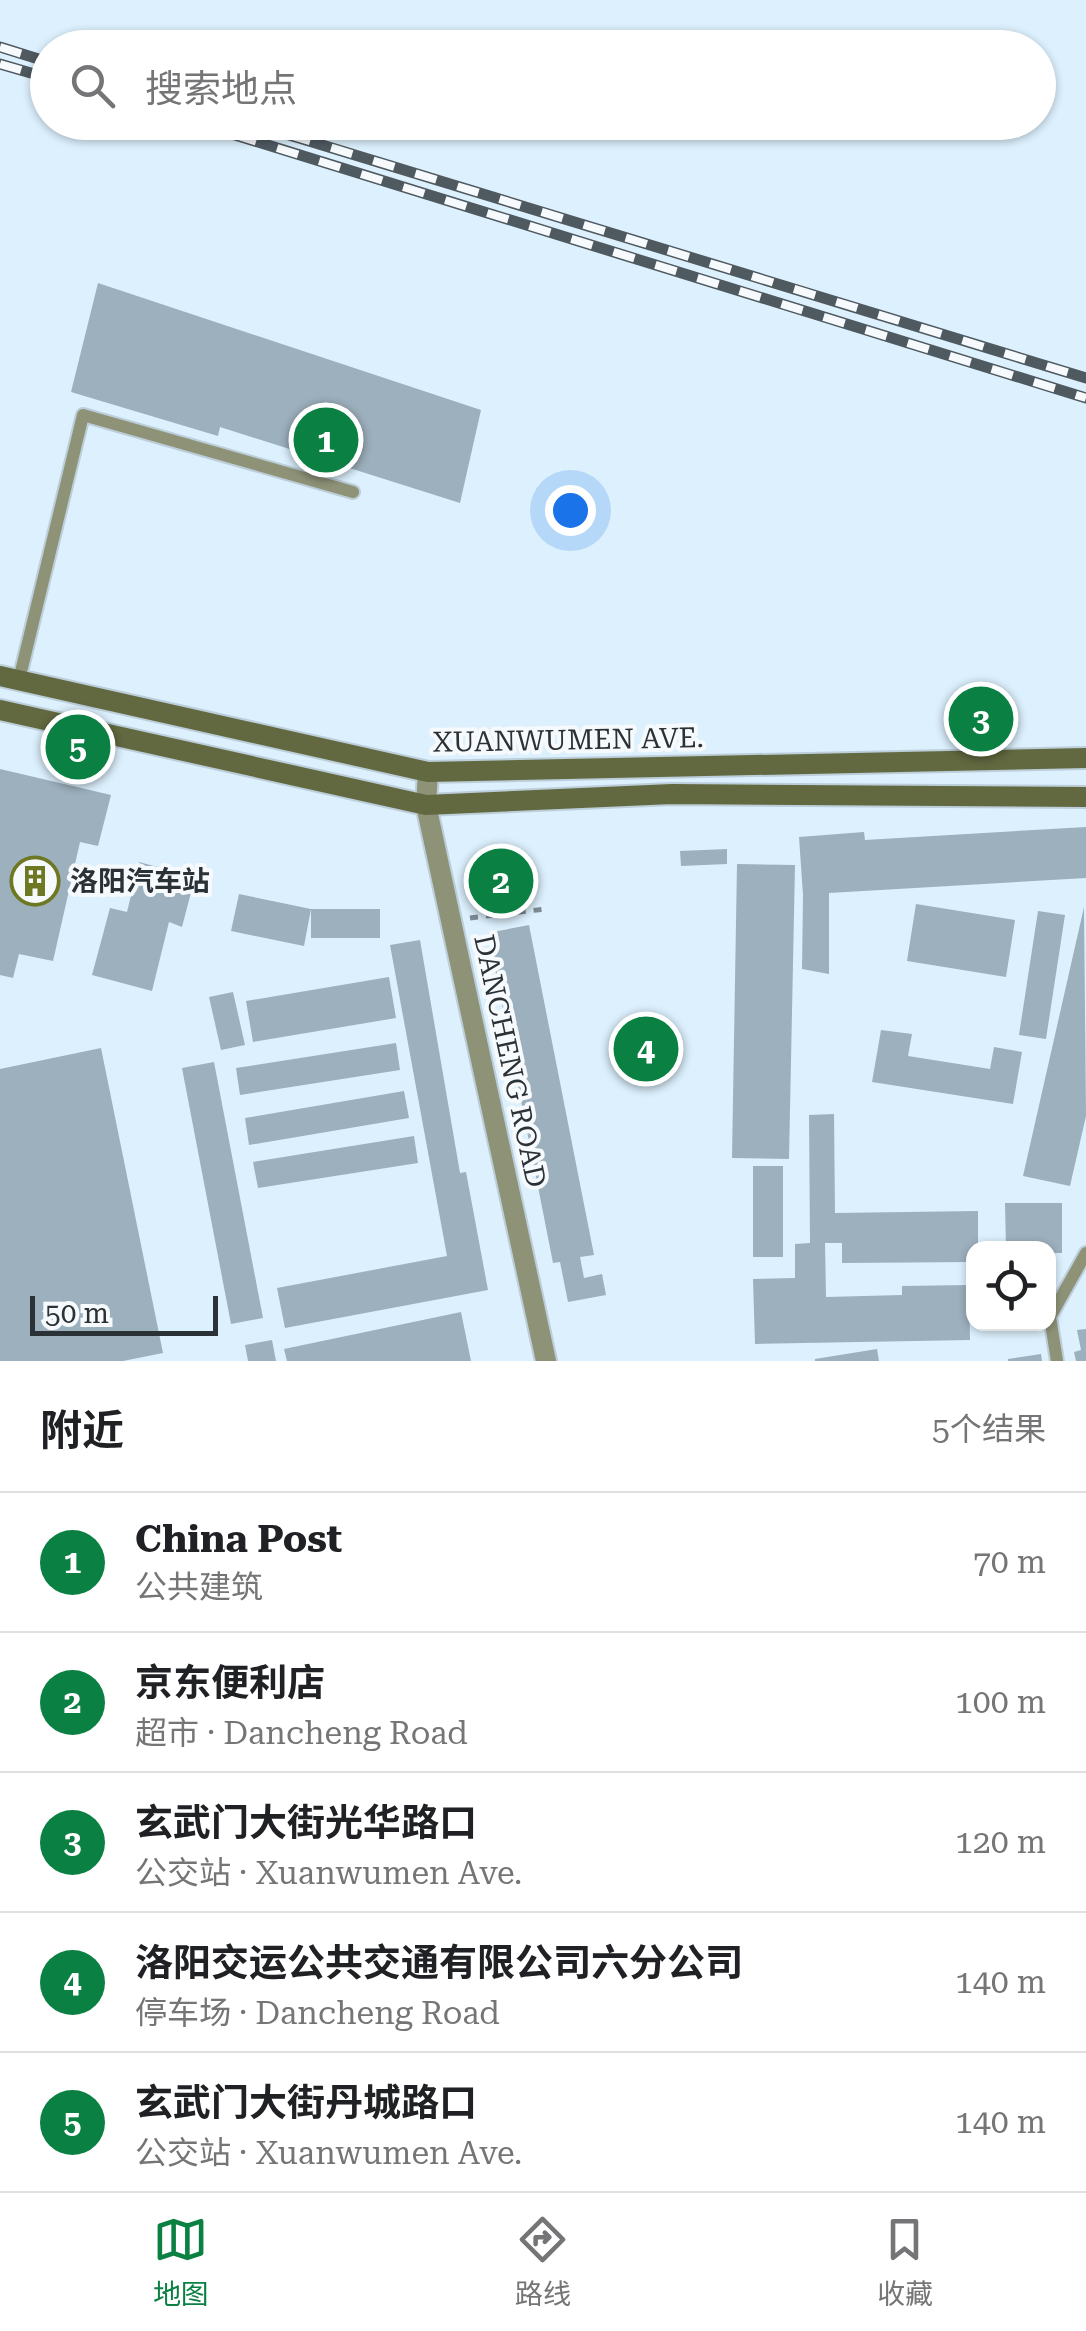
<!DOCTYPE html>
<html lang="zh">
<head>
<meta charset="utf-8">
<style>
  body { margin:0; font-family:"Roboto Serif","Noto Sans SC",serif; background:#f2f2f2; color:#202124 }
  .controls { position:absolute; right:30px; bottom:30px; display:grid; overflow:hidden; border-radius:20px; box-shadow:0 2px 8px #0004 }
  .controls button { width:90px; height:90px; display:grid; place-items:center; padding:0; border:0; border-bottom:2px solid #e0e0e0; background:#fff; color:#202124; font:50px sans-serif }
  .scale { position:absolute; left:30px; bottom:25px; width:188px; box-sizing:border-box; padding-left:10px; border:5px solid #2a3237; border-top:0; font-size:28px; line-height:35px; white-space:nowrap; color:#2a3237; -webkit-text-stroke:8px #f7fafd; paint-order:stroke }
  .you { position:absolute; left:570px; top:510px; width:35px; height:35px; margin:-25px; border:8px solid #fff; border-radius:50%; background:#1a73e8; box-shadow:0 0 0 15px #1a73e833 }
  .badge { display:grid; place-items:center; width:65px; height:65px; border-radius:50%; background:#0b8043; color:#fff; font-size:32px; font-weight:700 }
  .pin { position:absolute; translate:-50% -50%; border:5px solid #fff; box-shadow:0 2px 10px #0006 }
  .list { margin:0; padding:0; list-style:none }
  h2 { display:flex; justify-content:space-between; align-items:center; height:130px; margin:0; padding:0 40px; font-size:42px }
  h2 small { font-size:32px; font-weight:400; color:#757577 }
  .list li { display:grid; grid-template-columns:65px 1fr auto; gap:30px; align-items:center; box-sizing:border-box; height:140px; padding:0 40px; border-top:2px solid #e0e0e0 }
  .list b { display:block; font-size:38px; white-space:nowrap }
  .list p { margin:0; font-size:32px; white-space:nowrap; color:#757577 }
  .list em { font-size:32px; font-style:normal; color:#757577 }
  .icon { flex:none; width:55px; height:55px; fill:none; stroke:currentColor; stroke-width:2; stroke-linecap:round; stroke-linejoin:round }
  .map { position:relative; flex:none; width:1086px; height:1361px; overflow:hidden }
  .search { position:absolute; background:#fff; box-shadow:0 2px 8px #0004; left:30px; right:30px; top:30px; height:110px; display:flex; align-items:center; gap:25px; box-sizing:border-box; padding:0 35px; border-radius:55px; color:#757577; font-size:38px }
  .sheet { height:830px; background:#fff }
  nav { display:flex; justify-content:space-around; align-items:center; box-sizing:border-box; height:140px; border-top:2px solid #e0e0e0; background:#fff; font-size:28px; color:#757577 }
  nav a { display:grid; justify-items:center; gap:5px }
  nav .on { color:#0b8043 }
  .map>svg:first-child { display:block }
  .building { fill:#9db0bd }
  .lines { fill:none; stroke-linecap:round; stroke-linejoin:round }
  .lane-casing { stroke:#bcced9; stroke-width:16 }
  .street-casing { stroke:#bcced9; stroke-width:24 }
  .secondary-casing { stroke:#bcced9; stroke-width:24 }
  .path { stroke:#7d8a93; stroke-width:5; stroke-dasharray:8 8; stroke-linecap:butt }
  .lane { stroke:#8e9378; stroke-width:12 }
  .street { stroke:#8e9378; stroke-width:20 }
  .secondary { stroke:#626940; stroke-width:20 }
  .rail-casing { stroke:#4f5960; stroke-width:11 }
  .rail { stroke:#f7fafd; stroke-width:8; stroke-dasharray:22; stroke-linecap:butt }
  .labels { text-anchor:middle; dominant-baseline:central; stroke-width:8; stroke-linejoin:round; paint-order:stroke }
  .street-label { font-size:28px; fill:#2a3237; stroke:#f7fafd }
  .poi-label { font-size:28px; font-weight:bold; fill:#2a3237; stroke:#f7fafd; text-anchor:start }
</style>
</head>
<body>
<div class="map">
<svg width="1086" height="1361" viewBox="0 0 1086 1361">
  <rect width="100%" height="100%" fill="#dcf0fd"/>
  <path class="building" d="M98,283l383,127 -21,93 -240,-76 -2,9 -147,-44z
    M0,769l111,26 -13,51 -18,-4 -27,119 -34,-7 -6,24 -13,-3z
    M1086,827v51l-257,15v81l-27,-5 1,-74 -4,-58 65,-5 1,8z
    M727,849v15l-46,2 -1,-15z
    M520,856l5,44 -43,5 -5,-43z
    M139,862l56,15 -13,50 -13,-5 -17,69 -60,-16 18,-67 17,4z
    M737,864l58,1 -6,294 -57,-1z
    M239,894l72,15 -7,37 -73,-15z
    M916,904l99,16 -9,57 -99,-16z
    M1084,907l2,209 -16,70 -47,-10z
    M311,909h69v29h-69z
    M1038,911l27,4 -19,124 -27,-4z
    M529,925l65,330 -14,2 4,21 18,-4 4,21 -38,7 -8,-40 -7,1 -65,-330z
    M420,940l40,233 6,-1 22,118 -203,38 -8,-40 170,-32 -57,-311z
    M389,977l7,41 -143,24 -7,-41z
    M233,992l12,53 -24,5 -12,-53z
    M881,1030l31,4 -4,22 82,13 4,-22 28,5 -9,52 -141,-22z
    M396,1043l4,27 -160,25 -4,-27z
    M101,1048l62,305 -40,8h-123v-292z
    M214,1062l49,256 -32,6 -49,-256z
    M404,1091l5,27 -160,27 -4,-27z
    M834,1114l1,99 143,-2v37h-4v14l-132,1v-20h-17l1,54 76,-2v-9l67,-1 1,55 -215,4 -2,-65 42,-1v-34l15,-1 -1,-128z
    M414,1136l4,27 -160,25 -5,-26z
    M753,1166h30v91h-30z
    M1005,1203h57v50h-9v18h-5v-23h-42z
    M461,1312l10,49h-184l-3,-12z
    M1086,1329v32h-10l-2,-9 7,-2 -4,-20z
    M272,1340l4,21h-28l-3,-16z
    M877,1349l2,12h-64v-2z
    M1041,1354l1,7h-34v-2z"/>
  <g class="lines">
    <g class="lane-casing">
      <path id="lane" d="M19,680l64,-265 270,77
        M1057,1361l-7,-44 36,-64"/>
    </g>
    <g class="street-casing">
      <path id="street" d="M428,772l-2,33 120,556"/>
    </g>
    <g class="secondary-casing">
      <path id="secondary" d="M0,676l428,96 658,-14
        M0,710l426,95 246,-11 414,3"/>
    </g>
    <path class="path" d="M470,918l75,-9"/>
    <use href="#lane" class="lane"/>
    <use href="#street" class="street"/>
    <use href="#secondary" class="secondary"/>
    <g class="rail-casing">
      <path id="rail" d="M0,47l48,15
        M0,64l48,14
        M193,122l893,276
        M247,122l839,256"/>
    </g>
    <use href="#rail" class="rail"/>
  </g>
  <defs>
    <g id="building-ring" transform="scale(2.5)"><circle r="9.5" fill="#f7fafd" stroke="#6e7823" stroke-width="1.5"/><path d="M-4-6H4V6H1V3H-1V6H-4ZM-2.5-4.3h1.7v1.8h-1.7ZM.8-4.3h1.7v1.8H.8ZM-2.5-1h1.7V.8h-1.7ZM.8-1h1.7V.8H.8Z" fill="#6e7823"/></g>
  </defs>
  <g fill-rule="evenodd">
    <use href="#building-ring" x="35" y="881"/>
  </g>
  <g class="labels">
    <g class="street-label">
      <text transform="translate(568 740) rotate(-1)">XUANWUMEN AVE.</text>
      <text transform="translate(510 1061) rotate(78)">DANCHENG ROAD</text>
    </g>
    <g class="poi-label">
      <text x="70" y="881">洛阳汽车站</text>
    </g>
  </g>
</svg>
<div class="controls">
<button><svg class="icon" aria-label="locate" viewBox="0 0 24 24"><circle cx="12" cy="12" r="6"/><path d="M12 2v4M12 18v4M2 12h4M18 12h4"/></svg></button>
</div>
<div class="scale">50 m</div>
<div class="you"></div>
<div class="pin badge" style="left:326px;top:440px">1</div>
<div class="pin badge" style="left:501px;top:881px">2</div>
<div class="pin badge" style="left:981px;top:719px">3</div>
<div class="pin badge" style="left:646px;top:1049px">4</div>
<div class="pin badge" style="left:78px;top:747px">5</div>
<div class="search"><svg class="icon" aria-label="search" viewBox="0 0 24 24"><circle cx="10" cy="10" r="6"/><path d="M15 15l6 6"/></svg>搜索地点</div>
</div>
<section class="sheet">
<h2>附近<small>5个结果</small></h2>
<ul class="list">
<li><span class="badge">1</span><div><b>China Post</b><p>公共建筑</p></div><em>70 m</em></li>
<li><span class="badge">2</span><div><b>京东便利店</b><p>超市 · Dancheng Road</p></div><em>100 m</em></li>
<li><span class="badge">3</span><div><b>玄武门大街光华路口</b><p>公交站 · Xuanwumen Ave.</p></div><em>120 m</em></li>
<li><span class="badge">4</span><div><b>洛阳交运公共交通有限公司六分公司</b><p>停车场 · Dancheng Road</p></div><em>140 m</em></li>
<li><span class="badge">5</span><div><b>玄武门大街丹城路口</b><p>公交站 · Xuanwumen Ave.</p></div><em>140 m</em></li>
</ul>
</section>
<nav>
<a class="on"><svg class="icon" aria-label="map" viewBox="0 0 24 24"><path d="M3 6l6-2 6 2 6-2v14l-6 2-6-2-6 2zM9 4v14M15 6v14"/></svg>地图</a>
<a><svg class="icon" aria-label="directions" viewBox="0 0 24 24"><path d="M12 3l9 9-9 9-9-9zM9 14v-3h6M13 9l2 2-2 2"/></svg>路线</a>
<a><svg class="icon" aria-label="saved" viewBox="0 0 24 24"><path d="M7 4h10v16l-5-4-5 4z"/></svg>收藏</a>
</nav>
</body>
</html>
